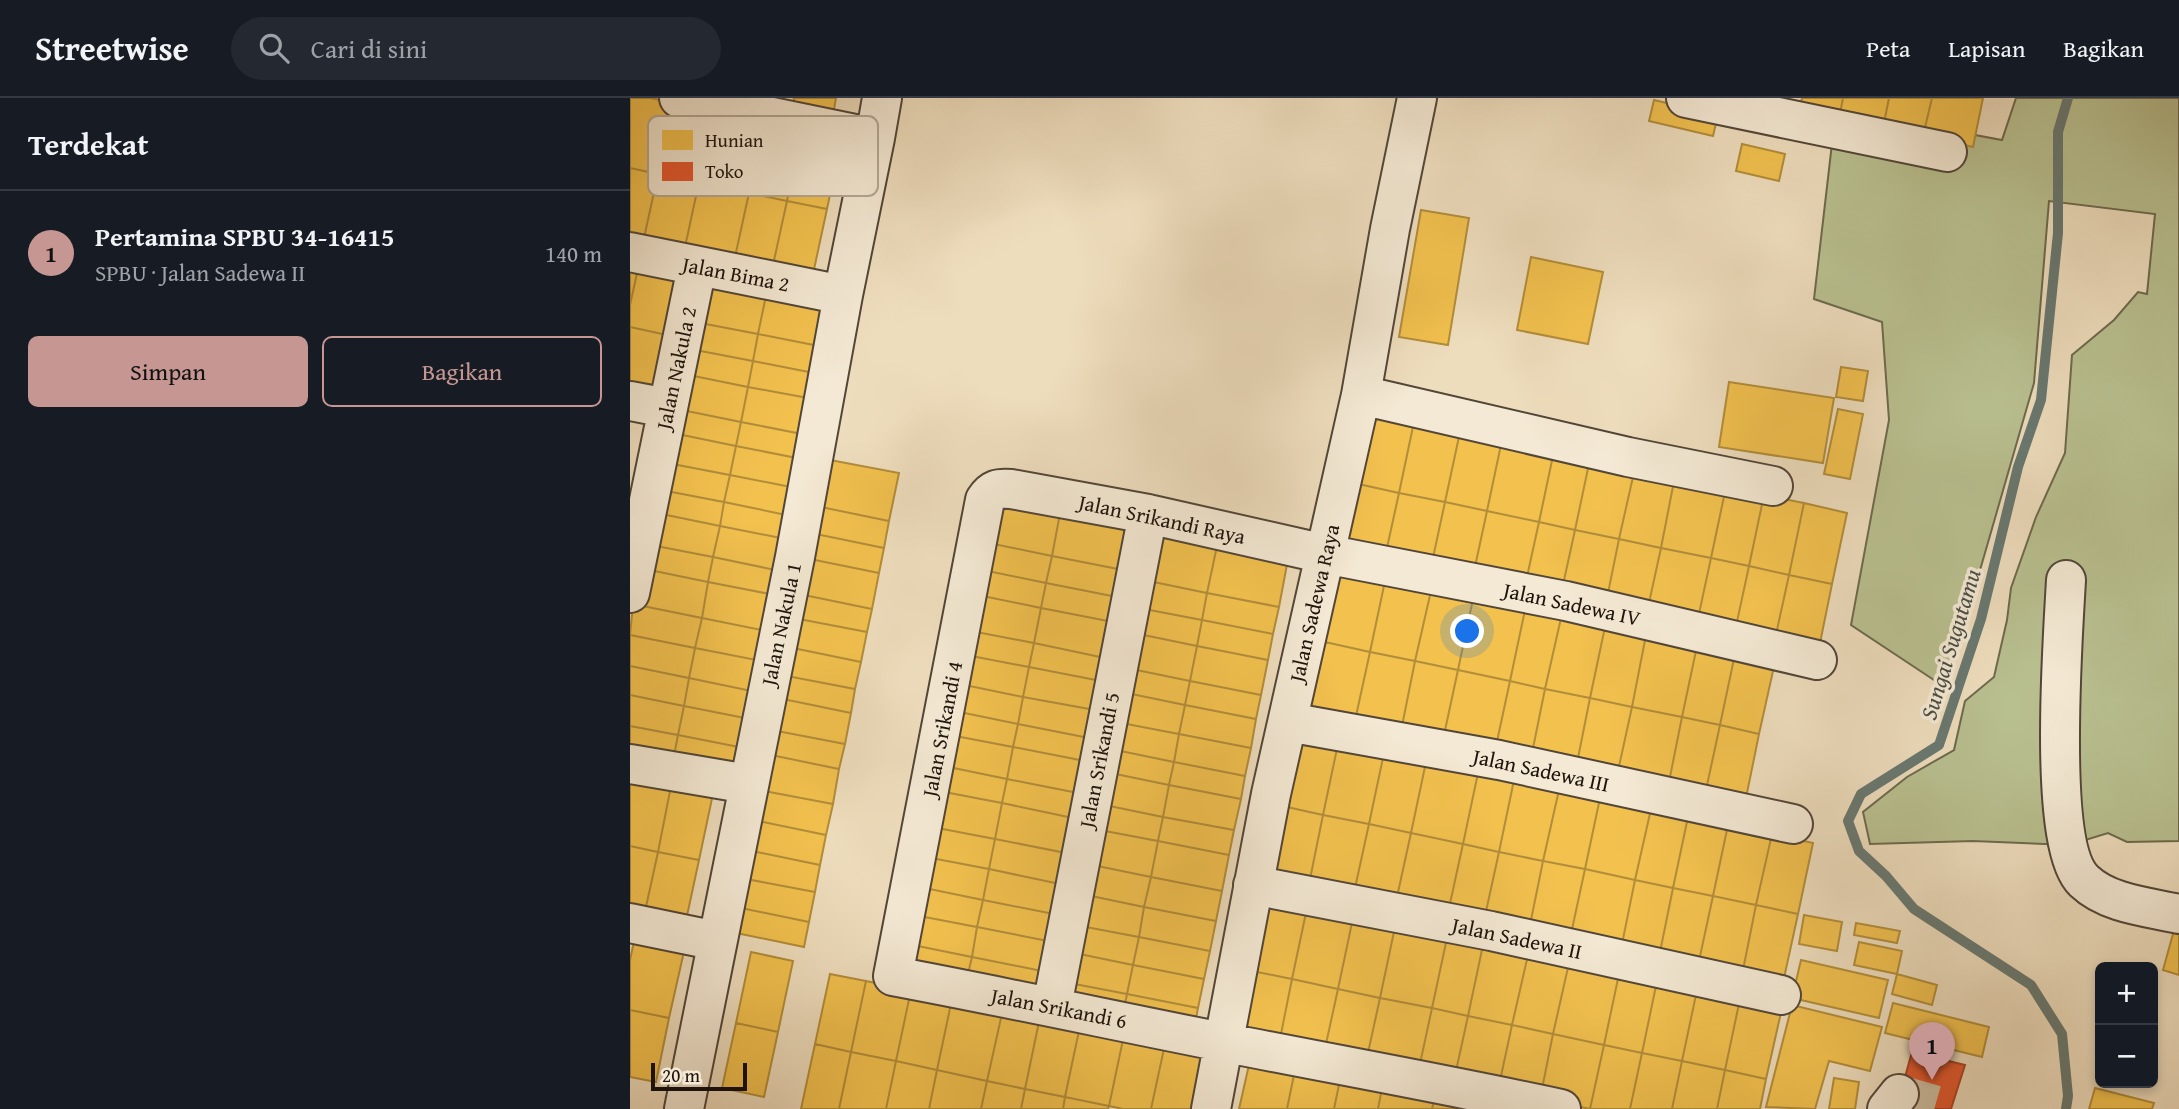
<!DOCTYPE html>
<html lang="id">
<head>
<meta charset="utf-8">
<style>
  body { margin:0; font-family:"Gentium Book Plus",serif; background:#242831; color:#f1f3f6 }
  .controls { position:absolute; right:21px; bottom:21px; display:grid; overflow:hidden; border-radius:10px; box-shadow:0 4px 10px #0003 }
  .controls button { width:63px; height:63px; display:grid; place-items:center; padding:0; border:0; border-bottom:2px solid #363941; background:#171b24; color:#f1f3f6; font:35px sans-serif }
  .scale { position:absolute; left:21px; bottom:18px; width:96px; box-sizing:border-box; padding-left:7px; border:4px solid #1e140d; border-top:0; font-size:19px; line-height:24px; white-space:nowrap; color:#1e140d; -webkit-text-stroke:5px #f4e9d4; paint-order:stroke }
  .you { position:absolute; left:838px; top:534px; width:24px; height:24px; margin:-18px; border:5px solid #fff; border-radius:50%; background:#1a73e8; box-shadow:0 0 0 10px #1a73e833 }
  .badge { display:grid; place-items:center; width:46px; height:46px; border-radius:50%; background:#c59692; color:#111; font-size:23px; font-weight:700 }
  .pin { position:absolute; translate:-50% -58px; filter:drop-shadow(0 2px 4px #0008) }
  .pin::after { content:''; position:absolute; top:37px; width:24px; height:21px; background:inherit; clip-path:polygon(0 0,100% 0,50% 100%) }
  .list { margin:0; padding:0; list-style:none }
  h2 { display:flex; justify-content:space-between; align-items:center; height:91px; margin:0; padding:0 28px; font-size:30px }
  h2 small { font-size:23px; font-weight:400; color:#9ea1a6 }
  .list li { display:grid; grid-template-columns:46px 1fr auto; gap:21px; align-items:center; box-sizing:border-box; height:126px; padding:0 28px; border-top:2px solid #363941 }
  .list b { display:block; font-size:26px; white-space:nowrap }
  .list p { margin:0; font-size:23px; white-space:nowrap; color:#9ea1a6 }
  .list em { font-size:23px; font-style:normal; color:#9ea1a6 }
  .actions { display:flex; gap:14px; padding:21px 28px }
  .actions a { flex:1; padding:16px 0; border:2px solid #c59692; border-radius:10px; text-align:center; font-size:24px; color:#c59692 }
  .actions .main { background:#c59692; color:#111 }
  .icon { flex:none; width:38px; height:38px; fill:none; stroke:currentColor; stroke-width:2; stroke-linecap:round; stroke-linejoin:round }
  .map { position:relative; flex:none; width:1549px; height:1011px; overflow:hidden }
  header { display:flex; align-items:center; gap:42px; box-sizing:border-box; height:98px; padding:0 35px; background:#171b24; border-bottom:2px solid #363941 }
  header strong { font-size:33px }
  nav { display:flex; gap:38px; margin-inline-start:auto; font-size:24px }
  .search { width:490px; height:63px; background:#242831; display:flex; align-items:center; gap:18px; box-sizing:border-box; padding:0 24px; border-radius:38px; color:#9ea1a6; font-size:26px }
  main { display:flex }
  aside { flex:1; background:#171b24 }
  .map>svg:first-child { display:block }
  .green { fill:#b9c090; stroke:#6c6a4e; stroke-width:2 }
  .homes { fill:#f2c14e; stroke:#b28d3a; stroke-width:2 }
  .shops { fill:#e4572e; stroke:#a94324; stroke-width:2 }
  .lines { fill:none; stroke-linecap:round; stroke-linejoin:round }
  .stream { stroke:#687871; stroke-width:10 }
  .minor-tunnel { stroke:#cfbfa3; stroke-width:38; stroke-dasharray:38 19; stroke-linecap:butt }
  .minor-casing { stroke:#524639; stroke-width:42 }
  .minor { stroke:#f4e9d4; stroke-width:38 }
  .labels { text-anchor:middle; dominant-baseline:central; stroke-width:7; stroke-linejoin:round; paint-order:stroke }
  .street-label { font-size:21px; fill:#1e140d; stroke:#f4e9d4 }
  .water-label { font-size:23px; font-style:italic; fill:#494e47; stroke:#f4e9d4 }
  .key { fill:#f4e9d4; stroke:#b4a998; stroke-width:2 }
  .key-label { font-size:19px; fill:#1e140d }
</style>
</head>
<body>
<header>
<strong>Streetwise</strong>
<div class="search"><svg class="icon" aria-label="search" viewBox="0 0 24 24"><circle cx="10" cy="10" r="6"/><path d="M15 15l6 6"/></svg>Cari di sini</div>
<nav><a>Peta</a><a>Lapisan</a><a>Bagikan</a></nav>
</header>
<main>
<aside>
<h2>Terdekat<small></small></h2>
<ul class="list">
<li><span class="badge">1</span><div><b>Pertamina SPBU 34-16415</b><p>SPBU · Jalan Sadewa II</p></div><em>140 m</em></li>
</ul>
<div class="actions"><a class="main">Simpan</a><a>Bagikan</a></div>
</aside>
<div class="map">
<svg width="1549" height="1011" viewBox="0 0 1549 1011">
  <rect width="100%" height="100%" fill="#eeddbd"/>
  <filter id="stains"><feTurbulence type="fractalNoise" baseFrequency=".00286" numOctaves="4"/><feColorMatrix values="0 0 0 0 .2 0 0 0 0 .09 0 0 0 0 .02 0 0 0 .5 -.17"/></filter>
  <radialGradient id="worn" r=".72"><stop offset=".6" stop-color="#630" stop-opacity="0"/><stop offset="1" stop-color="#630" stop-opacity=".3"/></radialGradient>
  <path class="green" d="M1386,0h163v743l-52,1 -19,-9 -39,12 -96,-4 -103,3 -7,-32 44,-35 47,-27 11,-49 29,-24 13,-57 4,-32 25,-71 29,-64 7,-98 42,-35 24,-28 9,2 8,-80 -106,-13 -15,182 -88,305 -95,-63 38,-205 -7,-98 -68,-23 22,-190 166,31z"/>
  <path class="homes" d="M0,0h20l22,4 -14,72 -28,-6z
    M164,0h42l-3,17 -41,-8z
    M1172,0h41l-4,21 -40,-9z
    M1213,0h46l-6,30 -44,-9z
    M1259,0h43l-9,38 -40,-8z
    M1302,0h51l-10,49 -50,-11z
    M1024,2l64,15 -5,21 -64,-15z
    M42,4l42,9 -15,71 -41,-8z
    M84,13l50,11 -15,71 -50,-11z
    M134,24l38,8 -15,71 -38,-8z
    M172,32l40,8 -15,71 -40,-8z
    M1112,46l43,10 -6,27 -43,-10z
    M0,70l28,6 -14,64 -14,-3z
    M28,76l41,8 -14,65 -41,-9z
    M69,84l50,11 -14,64 -50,-10z
    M119,95l38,8 -14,64 -38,-8z
    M157,103l40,8 -14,65 -40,-9z
    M791,112l48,8 -21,127 -49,-8z
    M0,155l11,2 -11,50z
    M11,157l41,9 -15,71 -37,-8v-22z
    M901,159l72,15 -15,72 -71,-14z
    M69,175l69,13 -10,48 -68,-13z
    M138,188l71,15 -10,47 -71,-14z
    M60,223l68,13 -5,27 -68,-13z
    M0,229l37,8 -14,64 -23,-4z
    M128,236l71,14 -5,27 -71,-14z
    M55,250l68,13 -5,26 -69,-14z
    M123,263l71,14 -5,25 -71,-13z
    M1211,269l27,4 -5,30 -27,-4z
    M49,275l69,14 -7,35 -69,-14z
    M1099,284l105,16 -11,65 -104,-16z
    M118,289l71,13 -7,36 -71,-14z
    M42,310l69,14 -5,24 -68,-14z
    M1208,311l25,5 -13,65 -26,-5z
    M739,315l45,9 -15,71 -45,-10z
    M111,324l71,14 -5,24 -71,-14z
    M784,324l46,10 -15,70 -46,-9z
    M38,334l68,14 -6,29 -68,-13z
    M830,334l42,8 -15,71 -42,-9z
    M872,342l52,11 -15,71 -52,-11z
    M106,348l71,14 -6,29 -71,-14z
    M924,353l36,8 -15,71 -36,-8z
    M960,361l45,9 -16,71 -44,-9z
    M200,362l69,13 -10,48 -68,-14z
    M32,364l68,13 -6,27 -68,-13z
    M1005,370l40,8 -14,72 -42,-9z
    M100,377l71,14 -5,28 -72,-15z
    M1045,378l51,11 -15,71 -50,-10z
    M724,385l45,10 -14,64 -45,-9z
    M1096,389l38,8 -15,71 -38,-8z
    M26,391l68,13 -4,24 -68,-14z
    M769,395l46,9 -14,65 -46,-10z
    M363,396l68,14 -9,48 -68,-14z
    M1134,397l40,8 -15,72 -40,-9z
    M94,404l72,15 -5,23 -71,-14z
    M815,404l42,9 -14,65 -42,-9z
    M1174,405l43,10 -15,71 -43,-9z
    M191,409l68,14 -5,27 -68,-14z
    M431,410l72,14 -10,48 -71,-14z
    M857,413l52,11 -14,64 -52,-10z
    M22,414l68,14 -7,31 -67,-13z
    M909,424l36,8 -14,64 -36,-8z
    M90,428l71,14 -6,32 -72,-15z
    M945,432l44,9 -13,64 -45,-9z
    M519,434l68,14 -10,47 -68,-14z
    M186,436l68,14 -5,25 -69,-14z
    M989,441l42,9 -14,64 -41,-9z
    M354,444l68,14 -6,27 -68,-14z
    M16,446l67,13 -5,25 -68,-14z
    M587,448l71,13 -9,48 -72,-14z
    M1031,450l50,10 -14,65 -50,-11z
    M422,458l71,14 -6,27 -71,-14z
    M83,459l72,15 -5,24 -72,-14z
    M1081,460l38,8 -14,65 -38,-8z
    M180,461l69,14 -7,36 -68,-14z
    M1119,468l40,9 -14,64 -40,-8z
    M10,470l68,14 -6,36 -69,-14z
    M348,471l68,14 -5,25 -68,-14z
    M710,474l45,9 -15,71 -45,-10z
    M1159,477l43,9 -13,64 -44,-9z
    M509,481l68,14 -5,27 -68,-13z
    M755,483l46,10 -16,70 -45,-9z
    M78,484l72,14 -8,36 -70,-14z
    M416,485l71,14 -4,25 -72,-14z
    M801,493l42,8 -15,71 -43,-9z
    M577,495l72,14 -6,27 -71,-14z
    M343,496l68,14 -7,35 -68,-13z
    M174,497l68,14 -5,23 -68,-13z
    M843,501l52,11 -15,71 -52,-11z
    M3,506l69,14 -7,30 -65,-13z
    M504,509l68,13 -5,26 -68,-14z
    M411,510l72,14 -8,36 -71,-15z
    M895,512l36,8 -16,71 -35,-8z
    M72,520l70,14 -5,30 -72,-14z
    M931,520l44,9 -15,71 -45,-9z
    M169,521l68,13 -6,30 -68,-14z
    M572,522l71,14 -5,26 -71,-14z
    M975,529l41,8 -14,72 -42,-9z
    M336,532l68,13 -5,24 -68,-13z
    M499,534l68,14 -7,35 -68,-14z
    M0,537l65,13 -6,30 -59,-12z
    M1016,537l51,11 -15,71 -50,-10z
    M695,544l45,10 -14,64 -45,-9z
    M404,545l71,15 -4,23 -72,-14z
    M567,548l71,14 -7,35 -71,-14z
    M1067,548l38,8 -15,71 -38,-8z
    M65,550l72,14 -6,31 -72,-15z
    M163,550l68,14 -6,27 -68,-13z
    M740,554l45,9 -13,65 -46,-10z
    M331,556l68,13 -6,30 -68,-14z
    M1105,556l40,8 -16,72 -39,-9z
    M785,563l43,9 -14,65 -42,-9z
    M0,568l59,12 -5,28 -54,-11z
    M399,569l72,14 -6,29 -72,-13z
    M492,569l68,14 -5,24 -68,-14z
    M828,572l52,11 -14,65 -52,-11z
    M157,578l68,13 -4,24 -68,-14z
    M59,580l72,15 -6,27 -71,-14z
    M560,583l71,14 -5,24 -71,-14z
    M880,583l35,8 -13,64 -36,-7z
    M325,585l68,14 -5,27 -68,-14z
    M915,591l45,9 -13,65 -45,-10z
    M487,593l68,14 -6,29 -68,-13z
    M0,597l54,11 -6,29 -48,-9z
    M393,599l72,13 -6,28 -71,-14z
    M960,600l42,9 -14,64 -41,-8z
    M153,601l68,14 -6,31 -68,-13z
    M555,607l71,14 -5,29 -72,-14z
    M54,608l71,14 -6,29 -71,-14z
    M1002,609l50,10 -13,65 -51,-11z
    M320,612l68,14 -5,23 -68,-13z
    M1052,619l38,8 -14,65 -37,-8z
    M481,623l68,13 -5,28 -68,-14z
    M388,626l71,14 -4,23 -72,-14z
    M1090,627l39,9 -13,64 -40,-8z
    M0,628l48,9 -5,26 -43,-9z
    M147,633l68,13 -6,25 -68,-14z
    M315,636l68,13 -6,32 -68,-14z
    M549,636l72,14 -6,28 -71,-14z
    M663,636l45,10 -15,71 -45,-10z
    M48,637l71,14 -5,26 -71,-14z
    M708,646l46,9 -15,71 -46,-9z
    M383,649l72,14 -7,32 -71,-14z
    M476,650l68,14 -5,23 -68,-14z
    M754,655l42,9 -15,71 -42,-9z
    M141,657l68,14 -6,35 -69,-13z
    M544,664l71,14 -4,23 -72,-14z
    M796,664l52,11 -15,71 -52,-11z
    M309,667l68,14 -5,24 -68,-13z
    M471,673l68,14 -6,32 -68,-14z
    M0,674l42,9 -14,71 -28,-6z
    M848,675l36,7 -15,72 -36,-8z
    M377,681l71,14 -5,25 -71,-15z
    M884,682l45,10 -16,71 -44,-9z
    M42,683l42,8 -15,71 -41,-8z
    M539,687l72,14 -7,31 -71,-13z
    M304,692l68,13 -7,36 -68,-13z
    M929,692l41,8 -15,71 -42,-8z
    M134,693l69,13 -7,31 -68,-14z
    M970,700l51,11 -16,71 -50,-11z
    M372,705l71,15 -7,35 -71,-14z
    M465,705l68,14 -5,24 -69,-13z
    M648,707l45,10 -13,64 -46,-10z
    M1021,711l37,8 -15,71 -38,-8z
    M693,717l46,9 -14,64 -45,-9z
    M533,719l71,13 -5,25 -71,-14z
    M1058,719l40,8 -15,71 -40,-8z
    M128,723l68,14 -6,30 -68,-14z
    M739,726l42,9 -14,64 -42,-9z
    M1098,727l44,9 -16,71 -43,-9z
    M297,728l68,13 -6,30 -68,-13z
    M459,730l69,13 -7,36 -68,-14z
    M781,735l52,11 -14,64 -52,-11z
    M1142,736l41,9 -15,71 -42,-9z
    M365,741l71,14 -6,31 -71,-15z
    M528,743l71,14 -7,36 -71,-14z
    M833,746l36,8 -14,64 -36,-8z
    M0,748l28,6 -14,64 -14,-3z
    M122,753l68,14 -5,27 -69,-13z
    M28,754l41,8 -14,65 -41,-9z
    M869,754l44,9 -13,64 -45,-9z
    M291,758l68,13 -6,31 -68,-14z
    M913,763l42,8 -14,65 -41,-9z
    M453,765l68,14 -7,30 -67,-14z
    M359,771l71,15 -6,30 -71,-14z
    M955,771l50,11 -13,64 -51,-10z
    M521,779l71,14 -6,30 -72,-14z
    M116,781l69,13 -6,30 -68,-14z
    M1005,782l38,8 -13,64 -38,-8z
    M285,788l68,14 -6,27 -68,-13z
    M1043,790l40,8 -14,65 -39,-9z
    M447,795l67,14 -5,30 -69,-13z
    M1083,798l43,9 -13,65 -44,-9z
    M632,801l45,9 -15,71 -45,-9z
    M353,802l71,14 -6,27 -71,-14z
    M1126,807l42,9 -14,64 -41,-8z
    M514,809l72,14 -6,30 -71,-14z
    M111,810l68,14 -5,25 -68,-14z
    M677,810l46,10 -15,71 -46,-10z
    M279,816l68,13 -5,30 -69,-14z
    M1174,817l38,7 -5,29 -38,-7z
    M723,820l42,9 -15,71 -42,-9z
    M1226,825l44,8 -3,12 -43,-8z
    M1546,825l3,1v51l-16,-5z
    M440,826l69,13 -6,28 -68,-14z
    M347,829l71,14 -6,30 -70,-14z
    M765,829l52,11 -15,70 -52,-10z
    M5,839l50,10 -16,71 -39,-8v-50z
    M509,839l71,14 -6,28 -71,-14z
    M817,840l36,7 -15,71 -36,-8z
    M1229,844l43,9 -5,23 -43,-9z
    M273,845l69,14 -6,25 -68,-13z
    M853,847l45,10 -16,70 -44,-9z
    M435,853l68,14 -6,29 -68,-13z
    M121,854l42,9 -15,71 -42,-9z
    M898,857l41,8 -16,71 -41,-9z
    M342,859l70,14 -4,25 -72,-14z
    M1171,862l87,20 -9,38 -87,-20z
    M939,865l50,11 -15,71 -51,-11z
    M503,867l71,14 -6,29 -71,-14z
    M617,872l45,9 -13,65 -46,-10z
    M200,876l36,7 -15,71 -36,-8z
    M989,876l38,7 -15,72 -38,-8z
    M1267,876l40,11 -5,20 -40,-11z
    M662,881l46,10 -14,64 -45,-9z
    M236,883l45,9 -15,71 -45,-9z
    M429,883l68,13 -5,25 -68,-13z
    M1027,883l40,9 -15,71 -40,-8z
    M708,891l42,9 -14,64 -42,-9z
    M281,892l41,9 -15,71 -41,-9z
    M1067,892l43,9 -15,71 -43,-9z
    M497,896l71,14 -5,26 -71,-15z
    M750,900l52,10 -14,65 -52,-11z
    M322,901l51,10 -16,72 -50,-11z
    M1110,901l42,9 -16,71 -41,-9z
    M1263,905l96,24 -7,30 -97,-24z
    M1162,907l90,22 -12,44 -41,-10 -14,48 -49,-2z
    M802,910l36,8 -14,64 -36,-7z
    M373,911l37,8 -15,72 -38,-8z
    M0,912l39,8 -13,64 -26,-5z
    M838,918l44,9 -14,65 -44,-10z
    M410,919l40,9 -15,71 -40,-8z
    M106,925l42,9 -14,65 -42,-9z
    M882,927l41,9 -13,65 -42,-9z
    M450,928l44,9 -15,71 -44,-9z
    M923,936l51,11 -14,64 -50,-10z
    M494,937l41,9 -14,65h-28l-14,-3z
    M185,946l36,8 -12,57h-38z
    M535,946l50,10 -12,55h-52z
    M974,947l38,8 -12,56h-40z
    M221,954l45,9 -10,48h-47z
    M1012,955l40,8 -10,48h-42z
    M621,958l45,9 -9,44h-48z
    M266,963l41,9 -8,39h-43z
    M1052,963l43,9 -8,39h-45z
    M666,967l45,10 -7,34h-47z
    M307,972l50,11 -6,28h-52z
    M1095,972l41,9 -6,30h-43z
    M711,977l42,8 -5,26h-44z
    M1204,980l25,4 -4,27h-26z
    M357,983l38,8 -4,20h-40z
    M753,985l53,11 -4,15h-54z
    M1465,990l59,15 -2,6h-63z
    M395,991l40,8 -2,12h-42z
    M806,996l34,15h-38z
    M435,999l44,9 -1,3h-45z"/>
  <path class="shops" d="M1282,954l53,13 -14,44h-55z"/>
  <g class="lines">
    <path class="stream" d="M1436,1011l2,-13 -6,-62 -31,-49 -117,-76 -28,-33 -27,-25 -11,-30 13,-27 78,-49 42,-126 37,-152 23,-67 17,-167v-101l10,-34"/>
    <path class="minor-tunnel" d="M1269,996l52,15"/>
    <g class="minor-casing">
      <path id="minor" d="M49,0l196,40 7,-40
        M1056,0l261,54
        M0,154l213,43
        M731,297l267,62 145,29
        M0,303l37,7
        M1436,482c-3,55 -19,266 18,301 24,23 64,26 95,33
        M0,495l67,-326
        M658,624l211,38 294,64
        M0,666l118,20
        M623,787l238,46 290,64
        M0,825l87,18
        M422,908l96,-492
        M54,1011l111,-552 48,-262 32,-157
        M581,1011l60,-315 90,-399 29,-166 27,-131
        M931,1011c-111,-24 -223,-44 -334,-66 -111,-22 -222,-46 -334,-67l92,-476c7,-11 13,-12 26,-11l137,25 177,40 241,47 251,59
        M1257,1011l12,-15"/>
    </g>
    <use href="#minor" class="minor"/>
  </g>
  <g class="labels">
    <g class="street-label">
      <text transform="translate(106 176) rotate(11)">Jalan Bima 2</text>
      <text transform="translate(46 270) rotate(-78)">Jalan Nakula 2</text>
      <text transform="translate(532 421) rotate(12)">Jalan Srikandi Raya</text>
      <text transform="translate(684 505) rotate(-77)">Jalan Sadewa Raya</text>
      <text transform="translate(942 506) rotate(12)">Jalan Sadewa IV</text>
      <text transform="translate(151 526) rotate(-78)">Jalan Nakula 1</text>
      <text transform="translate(312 631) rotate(-79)">Jalan Srikandi 4</text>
      <text transform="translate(469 662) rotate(-79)">Jalan Srikandi 5</text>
      <text transform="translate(911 672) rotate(12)">Jalan Sadewa III</text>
      <text transform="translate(887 840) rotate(12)">Jalan Sadewa II</text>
      <text transform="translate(429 910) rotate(11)">Jalan Srikandi 6</text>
    </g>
    <g class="water-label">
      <text transform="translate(1320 546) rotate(-73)">Sungai Sugutamu</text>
    </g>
  </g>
  <rect x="18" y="18" width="230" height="80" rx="10" class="key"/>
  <rect x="32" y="32" width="31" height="20" fill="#f2c14e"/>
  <rect x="32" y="64" width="31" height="19" fill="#e4572e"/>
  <g class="key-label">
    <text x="75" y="49">Hunian</text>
    <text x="75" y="80">Toko</text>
  </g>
  <rect width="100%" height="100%" filter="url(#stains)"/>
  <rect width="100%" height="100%" fill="url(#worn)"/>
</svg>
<div class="controls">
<button>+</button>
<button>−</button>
</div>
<div class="scale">20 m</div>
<div class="you"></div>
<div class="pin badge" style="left:1302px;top:982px">1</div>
</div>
</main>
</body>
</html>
